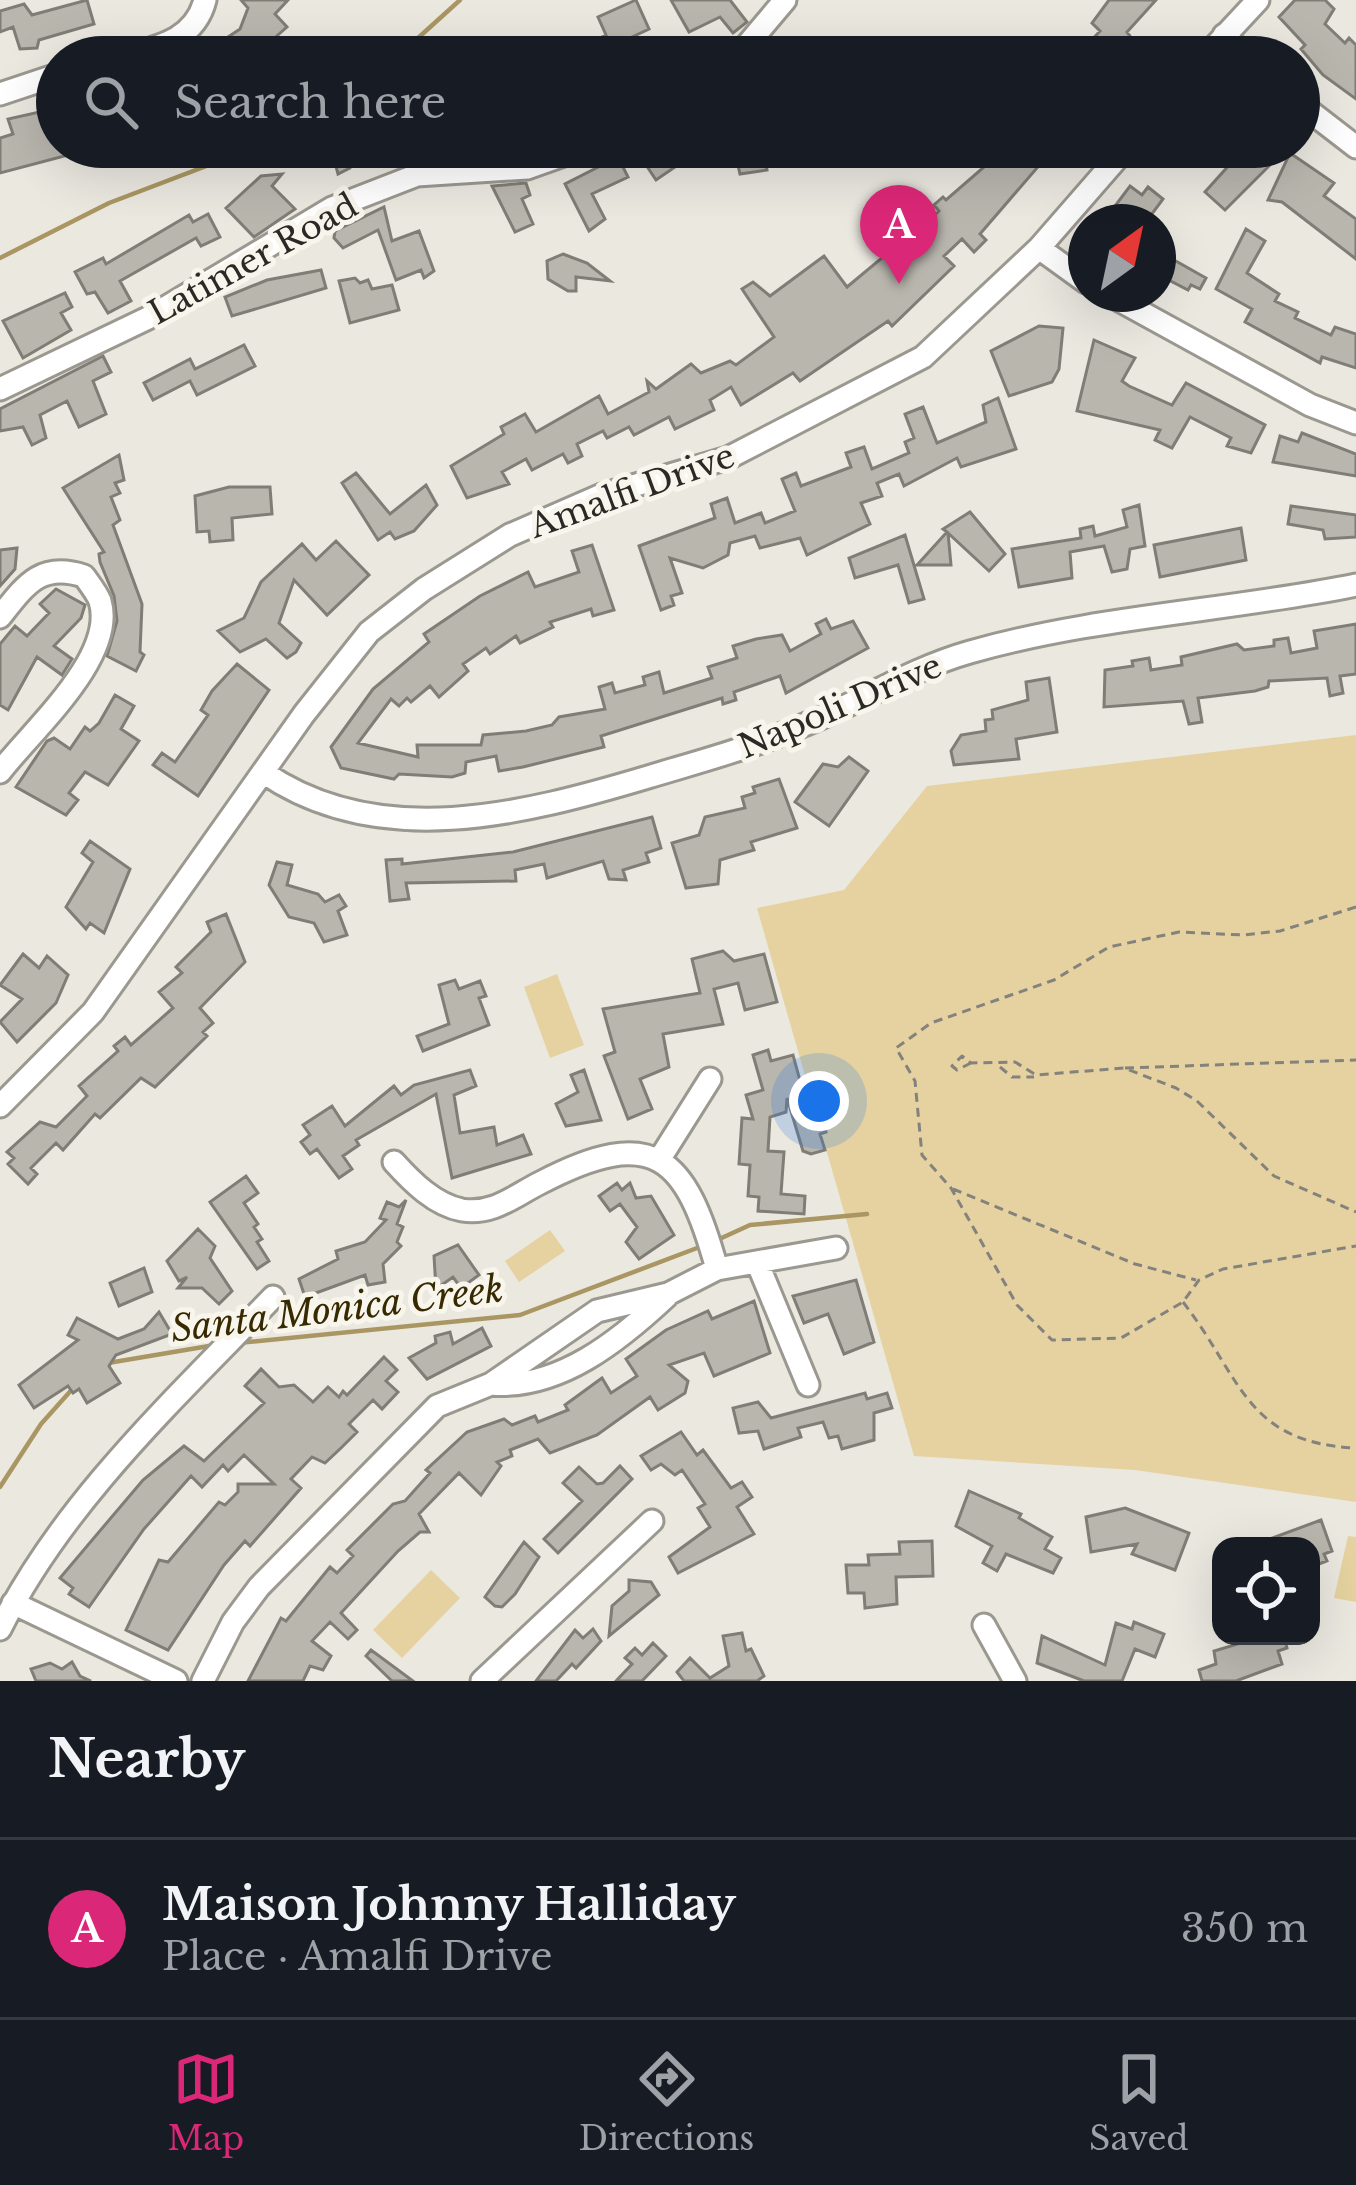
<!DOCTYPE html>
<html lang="en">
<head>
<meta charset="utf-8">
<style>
  body { margin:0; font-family:"Libre Baskerville",serif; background:#20242c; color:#f1f3f6 }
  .controls { position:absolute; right:36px; bottom:36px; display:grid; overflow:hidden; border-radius:24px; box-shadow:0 12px 48px #0002 }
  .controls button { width:108px; height:108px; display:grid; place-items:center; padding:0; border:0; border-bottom:3px solid #363941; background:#171b24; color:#f1f3f6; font:60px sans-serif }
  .compass { position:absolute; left:1068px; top:204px; width:108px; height:108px; border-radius:50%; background:#171b24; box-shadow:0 12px 48px #0002; rotate:33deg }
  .you { position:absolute; left:819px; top:1101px; width:42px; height:42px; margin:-30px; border:9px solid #fff; border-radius:50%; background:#1a73e8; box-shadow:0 0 0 18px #1a73e833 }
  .badge { display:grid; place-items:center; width:78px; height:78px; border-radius:50%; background:#db2777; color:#fff; font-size:39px; font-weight:700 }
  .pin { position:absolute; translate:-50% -99px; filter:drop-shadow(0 3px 6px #0008) }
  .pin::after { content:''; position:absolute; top:63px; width:42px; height:36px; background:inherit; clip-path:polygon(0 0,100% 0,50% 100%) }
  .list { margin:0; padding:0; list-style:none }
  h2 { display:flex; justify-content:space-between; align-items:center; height:156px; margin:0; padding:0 48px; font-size:51px }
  h2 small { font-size:39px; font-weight:400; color:#9ea1a6 }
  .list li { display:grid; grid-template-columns:78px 1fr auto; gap:36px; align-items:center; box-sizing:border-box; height:180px; padding:0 48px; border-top:3px solid #363941 }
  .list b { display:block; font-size:45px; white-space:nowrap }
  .list p { margin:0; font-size:39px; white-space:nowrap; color:#9ea1a6 }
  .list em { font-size:39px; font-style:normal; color:#9ea1a6 }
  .icon { flex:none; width:66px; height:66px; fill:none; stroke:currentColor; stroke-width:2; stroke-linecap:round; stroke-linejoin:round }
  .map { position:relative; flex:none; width:1356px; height:1681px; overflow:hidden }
  .search { position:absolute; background:#171b24; box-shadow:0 12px 48px #0002; left:36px; right:36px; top:36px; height:132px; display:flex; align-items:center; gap:30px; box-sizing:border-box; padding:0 42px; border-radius:66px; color:#9ea1a6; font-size:45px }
  .sheet { height:336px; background:#171b24 }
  nav { display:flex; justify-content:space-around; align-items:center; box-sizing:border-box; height:168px; border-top:3px solid #363941; background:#171b24; font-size:33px; color:#9ea1a6 }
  nav a { display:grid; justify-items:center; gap:6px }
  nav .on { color:#db2777 }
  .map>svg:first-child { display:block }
  .green { fill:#e5d2a0 }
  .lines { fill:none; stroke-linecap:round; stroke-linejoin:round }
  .stream { stroke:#a99662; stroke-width:4.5 }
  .building { fill:#b9b6ae; stroke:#807d76; stroke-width:3 }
  .minor-casing { stroke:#9b9890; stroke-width:27 }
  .path { stroke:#84827c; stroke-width:3; stroke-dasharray:9 6; stroke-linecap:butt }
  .minor { stroke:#fff; stroke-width:21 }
  .labels { text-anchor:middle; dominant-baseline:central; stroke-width:10; stroke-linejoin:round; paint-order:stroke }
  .street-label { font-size:33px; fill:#2a2926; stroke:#f8f5ed }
  .water-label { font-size:36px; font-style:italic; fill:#372900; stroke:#f8f5ed }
</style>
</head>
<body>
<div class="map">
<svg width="1356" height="1681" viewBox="0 0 1356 1681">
  <rect width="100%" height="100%" fill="#ebe8e0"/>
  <path class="green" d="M1356,735v767l-221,-32 -221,-14 -157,-548 87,-18 83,-104z
    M557,974l27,71 -34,13 -26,-71z
    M550,1230l15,21 -46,31 -14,-21z
    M1348,1536l8,1v65l-22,-4z
    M431,1570l29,28 -58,60 -29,-28z"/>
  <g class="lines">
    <path class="stream" d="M397,57l63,-57
      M0,258l109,-55 147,-56
      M715,1241l35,-16 117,-11
      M238,1343l282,-28 185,-70
      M108,1363l107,-18
      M0,1487l41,-63 34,-38"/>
  </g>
  <path class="building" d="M87,0l7,24 -55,16 -2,8 -17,1 -7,-22 -13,5v-21l24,-7 8,11z
    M241,0h47l-13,14 12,13 -34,30h-55l42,-28 8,-21z
    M636,0l13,29 -19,9 4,10 -20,9h-53l45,-22 -8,-18z
    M671,0h59l17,22 -14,11 -13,-16 -31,15z
    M1109,0h47l-29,32 13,18 -7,7h-57l24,-26 -8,-8z
    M1295,0h30l9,9 -9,15 20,19 4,-5 7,7v54l-33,-24 -22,-26 4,-4 -26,-28z
    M57,108v39l30,3 -87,23v-35l13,-4 -5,-15z
    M331,147h27l-8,21 -12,6z
    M660,147h25l6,9 -35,24 -14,-21z
    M717,147h46l4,23 -27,4 -3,-13z
    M1007,147h48l-75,87 6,6 -12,12 -12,-13 -18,17 10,10 -62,60 -4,-5 -88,60 -7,-8 -52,32 -10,-18 -21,13 4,10 -39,19 -6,-12 -35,18 -5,-8 -22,11 -4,-7 -26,13 5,12 -14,7 -5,-9 -31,16 -6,-11 -24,13 7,12 -42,14 -16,-32 53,-32 -3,-7 24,-13 11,18 63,-36 9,18 41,-22 -2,-11 9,8 35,-25 10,9 29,-12 6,4 38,-28 -32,-48 11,-7 17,14 54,-40 23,31 48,-40 5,3 39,-39 -5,-6 9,-8 3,3z
    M1214,147h74l-63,63 -20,-18 26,-29z
    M1290,153l44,30 -10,13 32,23v40l-74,-57 -14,-2z
    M618,157l10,20 -36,17 13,25 -16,12 -24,-47z
    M282,174l-10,12 23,23 -41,28 -28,-29 35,-32z
    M526,183l4,12 -8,4 11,25 -18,8 -23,-46z
    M1130,186l12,9 6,-8 15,12 -17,23h-43z
    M384,207l8,34 27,-10 15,40 -10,7 -3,-8 -25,10 -18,-50 -35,18 -9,-10 1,-7z
    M208,214l12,23 -19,9 -5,-8 -76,43 11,20 -23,12 -13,-21 -8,2 -12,-22 28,-14 3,6 83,-49 4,7z
    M1246,229l19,12 -18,32 32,21 -4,7 23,11 -3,6 36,17 4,-8 21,7v34l-34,-11 -2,6 -75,-41 7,-13 -36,-20z
    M1158,251l48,27 -6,11 -9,-4 -3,5 -23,-12 -7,-8z
    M563,254l24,9 23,18 -34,-4v14h-8l-20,-12 -1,-18z
    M321,270l5,18 -94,28 -7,-19 42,-17z
    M355,278l5,5 8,-3 4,9 20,-4 7,25 -49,13 -11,-42z
    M65,293l7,14 -11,6 10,17 -48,28 -20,-37z
    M1039,326l24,2 -4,41 -7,13 -43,14 -18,-45z
    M1094,340l41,18 -13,23 7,5 43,19 14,-22 79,42 -14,28 -24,-7 4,-8 -41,-21 -18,31 -17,-8 5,-10 -83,-19z
    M244,345l11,21 -58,29 -7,-14 -37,19 -9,-17 46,-24 5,10z
    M103,356l8,16 -18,9 13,33 -27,13 -12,-26 -27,14 6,23 -14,7 -9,-18 -23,4v-22z
    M998,398l18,51 -55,18 -4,-9 -53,28 -5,-12 -22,9 5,13 -21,7 9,21 -63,31 -7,-17 -40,10 -5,-12 -25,7 -2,12 -25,13 -33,-10 12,35 -11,3 3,9 -13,5 -22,-64 76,-28 -4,-14 16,-6 8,25 26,-10 4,10 30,-12 -13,-32 14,-6 5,13 50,-19 -5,-14 18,-6 8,22 37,-16 -4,-11 9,-4 -9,-24 18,-7 14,36 49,-21 -3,-17z
    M1302,433l54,21v22l-83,-14 7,-26 18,6z
    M119,455l5,25 -9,3 5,10 -9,4 9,23 -7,5 29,79 -2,48 4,3 -8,16 -29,-15 10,-35 -3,-25 -14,-34 -1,-8 5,-2 -41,-64z
    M356,473l34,41 36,-29 11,20 -23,26 -19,8 -5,-7 -12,8 -36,-57z
    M229,487h41l2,27 -40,4 1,22 -23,2 -1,-11 -12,1 -2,-36z
    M1139,505l6,41 -15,3 -3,20 -15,3 -8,-26 -34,6 2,26 -53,9 -7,-38 69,-11 -1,-9 13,-3 2,10 32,-9 -4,-17z
    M1291,506l65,9v22l-31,2 -2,-9 -35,-6z
    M970,512l35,42 -16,17 -41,-38 3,32h-34l30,-33 -4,-3z
    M1241,528l5,32 -86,17 -6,-32z
    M905,535l19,64 -15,4 -11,-38 -43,13 -6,-20z
    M336,541l33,34 -42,40 -33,-35 -15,43 22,20 -5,9 -9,6 -21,-19 -26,13 -22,-21 26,-13 17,-36 41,-38 14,16z
    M592,545l22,65 -21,6 -2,-7 -41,13 3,5 -33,16 -4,-7 -26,18 -4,-6 -23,16 5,7 -29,26 -9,-11 -19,16 -4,-4 -8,8 -8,-7 -33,44 60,14 -1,-12h64l2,-10 43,-4 26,-6 7,-8 46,-8 -6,-22 13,-4 3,10 30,-8 -2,-8 16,-5 5,21 48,-15 -4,-11 29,-9 -4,-12 23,-7 26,-4 8,16 31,-17 -5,-10 10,-5 5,10 22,-8 15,27 -82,45 -6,-17 -46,16 2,8 -13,4 -1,-6 -121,38 3,11 -81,20 -24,4 -3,-15 -30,6 -1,11 -13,4 -53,-3 -5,5 -53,-11 -10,-21 42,-58 56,-47 -5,-8 56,-38 48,-24 7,15 44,-15 -7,-21z
    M17,548l-2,21 -15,17v-36z
    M56,589l29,16 -4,13 -27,28 18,13 -10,16 -25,-18 -29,53 -8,-5v-61l15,-18 12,10 22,-23 -9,-9z
    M1356,624v50l-16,2 3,17 -13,3 -3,-18 -58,3 -1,6 -13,4 -57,7 4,24 -13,2 -6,-23 -79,6 1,-37 28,-4 -1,-5 17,-3 2,12 31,-5 -1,-8 56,-13 7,6 30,-4v-6l14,-2 3,15 26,-5 -3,-17z
    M237,664l32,26 -71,106 -45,-31 9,-12 13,9 33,-47 -7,-5 11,-19z
    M1049,678l8,54 -41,7 3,20 -65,6 -3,-14 10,-16 25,-4 -1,-11 8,-1 -1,-9 36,-10 -2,-18z
    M115,695l19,11 -13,23 18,12 -31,44 -23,-13 -16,21 9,7 -12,15 -50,-28 31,-46 7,-3 16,11 15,-22 5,4 9,-8z
    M849,757l19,14 -39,55 -34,-24 28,-38 15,3z
    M779,779l18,49 -46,14 3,8 -34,10 -2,24 -32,4 -14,-45 27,-8 6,-18 40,-9 -3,-11 13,-4 -2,-6z
    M652,817l9,31 -15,5 3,9 -26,8 3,10 -17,-1 -6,-18 -56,17 -3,-14 -29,6 1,11 -110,2 3,16 -19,2 -4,-41 16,-1v5l111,-12z
    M90,841l40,28 -26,64 -14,-10 -4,6 -20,-22 27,-45 -11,-9z
    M277,862l15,3 -5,20 31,9 7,8 14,-7 7,11 -8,5 9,24 -23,7 -10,-19 -25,-6 -20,-32z
    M226,914l19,48 -45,46 13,15 -10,9 4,4 -52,51 -14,-9 -41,40 -5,-4 -32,36 -7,-7 -25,25 6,6 -9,10 -20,-20 6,-6 -7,-6 33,-30 16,5 31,-31 -8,-10 39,-35 -4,-5 11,-9 6,8 42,-37 -14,-16 23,-19 -6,-6 35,-35 -4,-10z
    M723,951l11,10 30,-7 13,48 -32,8 -7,-27 -24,6 9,35 -60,10 6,33 -29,12 12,30 -24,10 -24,-63 11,-4 -12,-43 97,-16 -8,-34z
    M23,954l16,14 8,-12 21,19 -12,28 -39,39 -17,-20 22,-23 -22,-14z
    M455,980l4,9 21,-8 6,15 -7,2 10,27 -66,26 -6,-15 32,-12 -10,-39z
    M768,1050l3,11 22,-6 17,62 11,-3 5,18 -6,2 5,16 -14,4 -8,-3 -16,-53 -1,14 -16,5 -2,34 16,1 -3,42 24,2 -1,18 -46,-3 1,-14 -11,-1 2,-31 -11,-1 3,-46 11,1 -7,-24 17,-5 -10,-35z
    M470,1070l6,16 -22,9 6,38 34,-6 3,18 26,-10 8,19 -79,24 -16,-84 -80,46 3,5 -16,11 9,13 -13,9 -22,-29 -7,5 -9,-12 9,-7 -7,-10 29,-19 13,20 49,-40 7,9 13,-10z
    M584,1070l17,50 -35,6 -10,-22 22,-12 -7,-17z
    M246,1176l12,17 -14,10 14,21 -4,3 8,12 -5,3 12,19 -12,8 -47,-67z
    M617,1183l5,7 8,-7 6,15 15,-2 23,39 -35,24 -13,-17 11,-15 -17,-23 -10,7 -11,-15z
    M406,1200l-9,24 6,3 -6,15 4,4 -18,18 2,18 -17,3 -3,-10 -60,22 -6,-18 39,-20 -2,-8 29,-9 21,-22 -6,-2 7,-16 12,5z
    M198,1229l17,17 -5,12 22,33 -13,13 -17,-16h-24l9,-11 -8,4 -12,-20z
    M458,1245l21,30 -18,13 -8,-11 -17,12 -2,-33z
    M144,1268l8,24 -33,14 -9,-23z
    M856,1280l18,62 -30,12 -16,-40 -24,9 -11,-27z
    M754,1301l16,52 -56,23 -10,-23 -35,12 19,16 -3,12 -27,17 -8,-13 -53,38 -47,18 -12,-14 -28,11 2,6 -15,6 4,4 -20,29 -22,-22 -40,41 10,18h-9l-22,19 -57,62 16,17 -9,9 -18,-17 -18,19 19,15 -8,14 -13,-4 -7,15h-55l33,-63 5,3 44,-54 7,6 16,-17 -6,-6 46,-46 12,-3 25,-28 -4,-3 41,-38 37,-13 8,6 23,-9 3,6 30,-12 -3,-5 37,-27 9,15 26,-17 -11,-17 40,-29 42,-19 4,8z
    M159,1312l13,22 -56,21 -7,11 11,17 -33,20 -8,-14 -6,4 -5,-7 -34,22 -15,-23 59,-45 -10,-5 9,-17 41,21 26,-10z
    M482,1328l9,18 -64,33 -18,-21 27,-15 -1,-7 15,-4 3,12z
    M384,1357l13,13 -11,11 12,11 -16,17 -9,-9 -24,24 8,8 -16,16 -16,15 -13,-6 -21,22 10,9 -51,58 -5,-5 -21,24 -56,85 -42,-20 33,-70 9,2 51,-60 6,3 13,-13v-8h36l-30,-29 -16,16 -5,-6 -21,22 -11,-11 -47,53 -55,78 -20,-13 4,-6 -13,-10 83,-98 41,-34 20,15 60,-58 -19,-17 16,-17 18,18 15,-2 19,17 15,-15 11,10 4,-6 4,4z
    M865,1393l2,6 20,-6 5,15 -18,5v27l-32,9 -4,-13 -9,2 -6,-16 -25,6 3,9 -37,12 -6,-18 -19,2 -6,-25 25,-6 13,16z
    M681,1432l16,23 6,-5 28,38 11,-6 10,15 -15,10 17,27 -76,39 -9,-16 41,-30 -12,-19 7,-4 -23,-34 -7,5 -14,-11 -10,6 -10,-14z
    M620,1466l12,13 -74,74 -14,-14 38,-38 -19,-18 16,-16 18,17 6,-1z
    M969,1491l52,23 -2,4 33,19 -7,12 16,9 -8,15 -47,-19 -9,17 -14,-8 9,-17 -36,-20z
    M1125,1508l64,25 -14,37 -43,-16 5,-10 -46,8 -5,-35z
    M1321,1520l11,31 -8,3 3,7 -16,6v-21h-60z
    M932,1541l1,35 -37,1 1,27 -32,4 -1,-15h-16l-2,-28h23l-1,-10 32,-1 -1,-12z
    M524,1542l15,15 -24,37 -13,13 -7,-1 -10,-9z
    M629,1580l22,2 8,13 -50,41 3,-30 17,-15z
    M1134,1622l30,12 -9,23 -20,-8 -13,32h-38l-47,-18 5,-27 63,29 11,-42 16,6z
    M593,1629l8,12 -25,27 -4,-4 -16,17h-20l39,-51 8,8z
    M742,1633l4,18 5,-2 13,27 -7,5h-73l-7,-9 13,-14 20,20 19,-12 -6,-30z
    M1264,1636h20l3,12 -9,3 4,13 -46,17h-34l-3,-11 17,-6 -2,-13z
    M653,1643l13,13 -24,25h-26l16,-17 -7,-6 10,-10 7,7z
    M371,1650l42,31h-21l-26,-25z
    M72,1662l8,14 11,5h-55l-5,-12 19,-6 12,6z"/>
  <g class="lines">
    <g class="minor-casing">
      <path id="minor" d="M1224,35l23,22
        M123,57c35,-10 72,-17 82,-57
        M737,57l48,-57
        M1205,57l53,-57
        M0,94l57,-19
        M1299,103l57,44
        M1039,248l47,34
        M1108,294l202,111 46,18
        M0,389l148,-71 184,-110 85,-33 110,-7 59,-21
        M0,617c26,-33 41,-55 84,-41 5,7 13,17 16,25 17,56 -69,130 -100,171
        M263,772c115,80 261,42 385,5 53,-16 106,-30 156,-52 57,-23 106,-56 166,-73 126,-36 259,-41 386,-67
        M0,1106l93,-94 211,-298 65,-82 55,-43 86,-54 92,-40 126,-37 195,-101 116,-109 88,-101
        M659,1160l51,-81
        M394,1162c18,20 41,43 68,48 31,5 52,-14 78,-27 115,-60 146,-26 177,86
        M757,1262l51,123
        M491,1384c68,6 129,-44 176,-88
        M13,1603l163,78
        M984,1625l31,56
        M0,1629c64,-128 175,-230 273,-332
        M203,1681l30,-59 26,-35 178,-181 54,-22 106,-73 71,-17 49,-25 119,-21
        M482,1681l170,-160"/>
    </g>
    <path class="path" d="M1356,907l-76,24 -37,4 -64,-3 -70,15 -55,33 -123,43 -35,25 19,33 7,74 29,33 66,117 35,35 69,-2 62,-36 16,-22 24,-11 133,-23
      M971,1063l-14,7 -5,-4 10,-10 9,7 44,-1 21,13 88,-7 52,20 21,13 77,75 82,36
      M1000,1067l12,10h22
      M1125,1068l231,-8
      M953,1189l182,75 61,16
      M1183,1302c59,76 62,141 173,146"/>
    <use href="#minor" class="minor"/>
  </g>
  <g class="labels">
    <g class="street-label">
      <text transform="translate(253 259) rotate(-29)">Latimer Road</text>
      <text transform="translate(632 491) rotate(-20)">Amalfi Drive</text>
      <text transform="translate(840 706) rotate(-23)">Napoli Drive</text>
    </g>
    <g class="water-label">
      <text transform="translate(337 1309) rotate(-7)">Santa Monica Creek</text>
    </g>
  </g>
</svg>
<div class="controls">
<button><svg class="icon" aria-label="locate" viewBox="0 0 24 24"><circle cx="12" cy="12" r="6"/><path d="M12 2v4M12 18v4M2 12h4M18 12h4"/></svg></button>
</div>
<svg class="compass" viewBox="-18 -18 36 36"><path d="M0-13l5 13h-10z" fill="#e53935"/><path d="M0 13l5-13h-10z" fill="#9ea1a6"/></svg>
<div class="you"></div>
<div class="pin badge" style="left:899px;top:284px">A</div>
<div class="search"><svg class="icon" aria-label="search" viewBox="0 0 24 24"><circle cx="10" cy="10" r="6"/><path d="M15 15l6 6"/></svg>Search here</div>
</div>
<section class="sheet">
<h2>Nearby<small></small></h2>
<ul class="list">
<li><span class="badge">A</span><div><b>Maison Johnny Halliday</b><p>Place · Amalfi Drive</p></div><em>350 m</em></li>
</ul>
</section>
<nav>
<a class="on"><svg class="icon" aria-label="map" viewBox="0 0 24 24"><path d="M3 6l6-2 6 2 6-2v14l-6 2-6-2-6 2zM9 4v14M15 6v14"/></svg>Map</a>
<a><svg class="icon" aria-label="directions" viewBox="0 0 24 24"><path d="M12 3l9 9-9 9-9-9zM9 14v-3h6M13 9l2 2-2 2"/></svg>Directions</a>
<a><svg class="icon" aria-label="saved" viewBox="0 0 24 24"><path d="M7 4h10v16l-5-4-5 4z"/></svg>Saved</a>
</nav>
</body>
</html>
